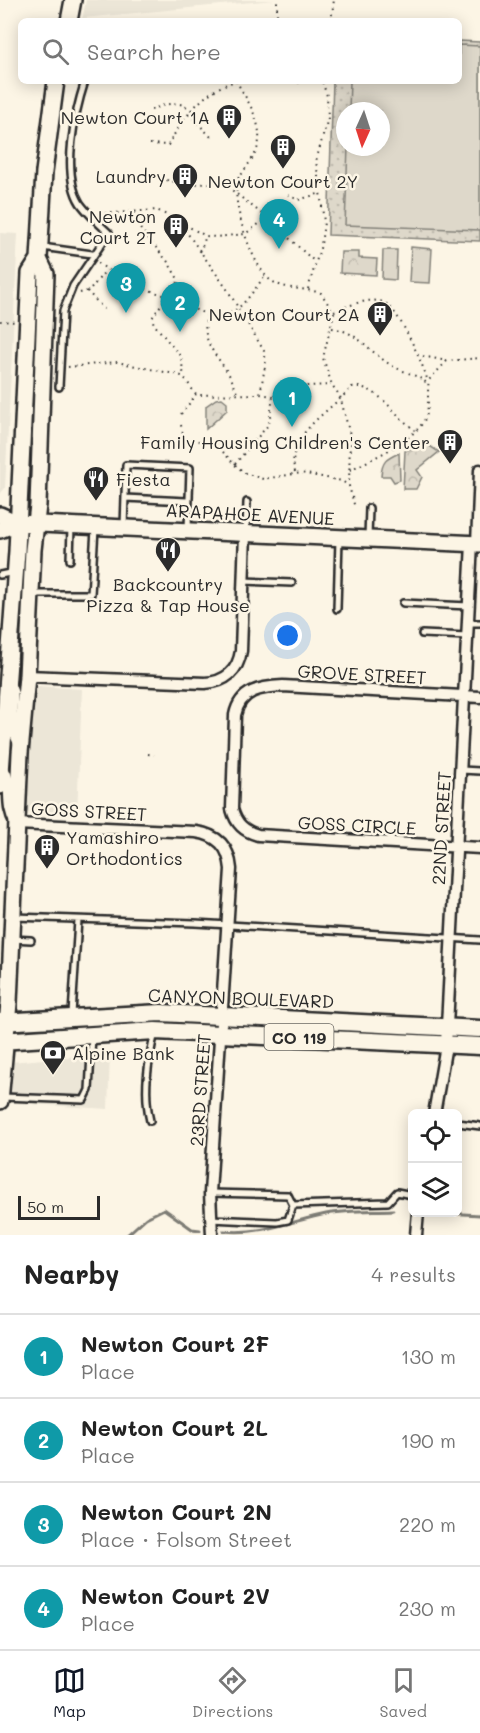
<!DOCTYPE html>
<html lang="en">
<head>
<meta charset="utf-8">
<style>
  body { margin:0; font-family:Mali,sans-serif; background:#f6f6f6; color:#222 }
  .controls { position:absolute; right:18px; bottom:18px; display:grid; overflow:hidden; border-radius:9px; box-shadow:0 3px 15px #0003 }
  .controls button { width:54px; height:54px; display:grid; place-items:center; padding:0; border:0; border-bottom:2px solid #e0e0e0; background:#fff; color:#222; font:30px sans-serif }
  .compass { position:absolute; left:336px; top:102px; width:54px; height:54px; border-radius:50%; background:#fff; box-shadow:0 3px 15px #0003; rotate:183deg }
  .scale { position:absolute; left:18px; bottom:15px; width:82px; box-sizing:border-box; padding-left:6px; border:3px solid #2b2b2b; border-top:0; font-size:16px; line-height:21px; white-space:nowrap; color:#2b2b2b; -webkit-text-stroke:4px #fcf5e5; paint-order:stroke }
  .you { position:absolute; left:288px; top:636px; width:21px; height:21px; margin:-15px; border:4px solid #fff; border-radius:50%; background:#1a73e8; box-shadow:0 0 0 9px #1a73e833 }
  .badge { display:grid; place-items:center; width:39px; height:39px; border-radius:50%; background:#111827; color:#fff; font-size:20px; font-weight:700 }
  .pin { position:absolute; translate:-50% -50px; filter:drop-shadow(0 2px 3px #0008) }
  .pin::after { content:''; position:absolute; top:32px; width:21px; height:18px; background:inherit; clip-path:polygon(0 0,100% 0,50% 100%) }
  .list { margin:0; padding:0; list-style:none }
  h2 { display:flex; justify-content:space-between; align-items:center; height:78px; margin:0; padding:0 24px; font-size:26px }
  h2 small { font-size:20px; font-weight:400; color:#767676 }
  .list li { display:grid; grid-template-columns:39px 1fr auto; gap:18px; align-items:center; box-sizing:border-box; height:84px; padding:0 24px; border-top:2px solid #e0e0e0 }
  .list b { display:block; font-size:22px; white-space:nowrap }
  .list p { margin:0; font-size:20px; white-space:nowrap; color:#767676 }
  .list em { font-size:20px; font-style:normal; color:#767676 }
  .icon { flex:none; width:33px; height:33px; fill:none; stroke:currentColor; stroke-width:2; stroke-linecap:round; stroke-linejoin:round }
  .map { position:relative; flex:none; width:480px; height:1235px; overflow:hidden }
  .search { position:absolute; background:#fff; box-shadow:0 3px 15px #0003; left:18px; right:18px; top:18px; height:66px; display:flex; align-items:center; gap:15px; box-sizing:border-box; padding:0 21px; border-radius:9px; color:#767676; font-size:22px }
  .sheet { height:414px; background:#fff }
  nav { display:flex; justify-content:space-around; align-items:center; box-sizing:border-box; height:84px; border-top:2px solid #e0e0e0; background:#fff; font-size:16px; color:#767676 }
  nav a { display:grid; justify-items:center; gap:3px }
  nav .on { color:#111827 }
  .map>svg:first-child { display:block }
  .built { fill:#ece6d7 }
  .grass { fill:url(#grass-dots); stroke:#84827a; stroke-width:1.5; fill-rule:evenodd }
  .park { fill:url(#park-crowns); stroke:#84827a; stroke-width:1.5 }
  .pitch { fill:#ded8ca; stroke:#84827a; stroke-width:1.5 }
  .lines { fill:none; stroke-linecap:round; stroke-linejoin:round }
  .stream { stroke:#7d7b74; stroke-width:3 }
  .service-casing { stroke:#2b2b2b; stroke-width:10 }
  .minor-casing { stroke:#2b2b2b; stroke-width:15 }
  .secondary-casing { stroke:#2b2b2b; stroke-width:20 }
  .primary-casing { stroke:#2b2b2b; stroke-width:21 }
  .path { stroke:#2b2b2b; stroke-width:2; stroke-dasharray:1.5 4.5; stroke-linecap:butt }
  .service { stroke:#fcf5e5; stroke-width:5 }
  .minor { stroke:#fcf5e5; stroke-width:10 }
  .secondary { stroke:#fcf5e5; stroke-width:15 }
  .primary { stroke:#fcf5e5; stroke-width:16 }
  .labels { text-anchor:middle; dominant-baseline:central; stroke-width:5; stroke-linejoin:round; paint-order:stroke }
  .shield { fill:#fcf5e5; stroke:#6a6863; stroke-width:1.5 }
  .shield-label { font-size:16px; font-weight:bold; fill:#2b2b2b }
  .poi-label { font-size:18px; fill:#2b2b2b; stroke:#fcf5e5; text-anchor:end }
  .street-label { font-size:18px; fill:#2b2b2b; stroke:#fcf5e5 }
</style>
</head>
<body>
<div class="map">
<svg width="480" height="1235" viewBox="0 0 480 1235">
  <defs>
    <pattern id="grass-dots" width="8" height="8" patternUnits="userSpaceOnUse" patternTransform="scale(1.5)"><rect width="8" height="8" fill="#ded8ca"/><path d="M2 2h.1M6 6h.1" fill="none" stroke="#bfbaae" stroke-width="1.8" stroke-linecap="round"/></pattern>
    <pattern id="park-crowns" width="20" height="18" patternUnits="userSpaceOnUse" patternTransform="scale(1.5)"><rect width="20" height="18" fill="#ded8ca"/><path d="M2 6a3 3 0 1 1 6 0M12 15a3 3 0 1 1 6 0" fill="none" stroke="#bfbaae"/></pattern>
  </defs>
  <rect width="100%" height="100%" fill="#fcf5e5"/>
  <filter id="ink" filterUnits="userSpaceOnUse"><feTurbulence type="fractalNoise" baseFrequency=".0167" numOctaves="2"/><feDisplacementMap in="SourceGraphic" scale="12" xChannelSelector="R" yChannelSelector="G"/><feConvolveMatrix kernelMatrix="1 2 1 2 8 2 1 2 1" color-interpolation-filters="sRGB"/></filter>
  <g filter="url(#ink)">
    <path class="built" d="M86,0h188l-191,18 -1,3z
      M0,233l18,1 -13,254 -5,6z
      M38,686l44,3 -5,126 -50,-3 -2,-4 8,-116z
      M110,1053l-2,56 -108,-7v-39z"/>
    <path class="grass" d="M459,41l21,1v199l-152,-6 5,-154h126zM345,111h36v36h-36z"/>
    <path class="park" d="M341,252h18v6l18,1 -1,16 -36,-2z
      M222,398l5,4v8l-21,19v-23l10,-7z
      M422,441l17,11 -22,18 5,7 -6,12h-13l2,-38z
      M399,453l1,27 -6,2 -4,-6h-9c1,-15 5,-17 18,-23z"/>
    <path class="pitch" d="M459,45l21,1v184l-135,-5 3,-78h33v-36h-32l1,-30h109z
      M411,247l21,2 -2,34 -21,-1z
      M383,250h14l-1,30 -14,-1z"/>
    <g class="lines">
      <path class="stream" d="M429,1212l51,3
        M224,1231c37,4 68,-10 102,-17 22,-4 45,-3 67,-4
        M127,1235l19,-17 18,-9 28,20 8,1"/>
      <g class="service-casing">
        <path id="service" d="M42,247l50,7
          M59,387l4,-76 10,-25 36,-53c-10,-9 -21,-19 -29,-30 -19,-30 -5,-91 5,-122
          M125,498l62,3
          M124,527l2,-62 64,3 -2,61
          M246,531l1,-29
          M368,537l1,-29
          M70,560l1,-33
          M0,575l15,-3
          M243,581l49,2
          M34,594h57l4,-65
          M403,603l66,3
          M337,609l2,-70
          M468,623h12
          M422,634l46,2
          M12,684l3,8 -2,44 3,7
          M461,770l19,1
          M14,917l181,6 285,17
          M12,939l19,1
          M72,1014l6,-94
          M3,1097l81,3 5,-10 3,-54
          M150,1121c-7,-30 -2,-59 5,-89
          M458,1123l22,3
          M210,1193l78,2 5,10 95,-3 9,-10 15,3
          M210,1219l67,3 11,-2 5,-15"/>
      </g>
      <g class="minor-casing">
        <path id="minor" d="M477,544l3,-74
          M27,676l178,7c20,-1 33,-12 36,-32l4,-118
          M480,697l-197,-11c-22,1 -43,4 -48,29l-3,94c4,15 12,22 26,26l222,13
          M2,766c13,22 1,35 14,58l180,8c22,3 33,15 35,37l-21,324 2,42
          M434,1114l12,-69 26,-502
          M416,1235l2,-23"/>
      </g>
      <g class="secondary-casing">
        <path id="secondary" d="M69,21l4,-21
          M0,515l18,8 462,21
          M0,530l18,-7
          M0,786l17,-235 13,-278 9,-14
          M0,1101l9,-98 11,-250 7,-77 6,-126 5,-45 8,-231 -7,-15 5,-87 12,-91"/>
      </g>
      <g class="primary-casing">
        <path id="primary" d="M0,1022l161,-9 319,16
          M0,1041l155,-10 325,15"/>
      </g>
      <path class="path" d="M277,21v-21
        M331,21l3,-21
        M236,81c10,16 25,40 23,59 -1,18 -18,29 -22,45 -5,21 17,87 36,97 14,8 33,6 48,11l13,20 -11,45 9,27 8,11 10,39 -1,51 6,22
        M298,83l3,-2
        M151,110c14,-6 28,-11 40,0
        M189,114l24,25
        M150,144l18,1c16,-28 35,-55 68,-64
        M149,176c30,8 62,12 92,1
        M223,183l44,35
        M288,195l10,5 20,-6
        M134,212l4,14 30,36 10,17 -2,21
        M99,214l58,-4 49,26 10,1 29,-3 22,-16 48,44
        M178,220l49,69 37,62 2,10 -6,33
        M200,252l6,-16
        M98,263c23,17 45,25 71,34 19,7 39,25 61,16 14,-6 25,-25 35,-37
        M308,289l13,-44 3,-23 -8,-61 12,-43 -1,-22 -5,-15
        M87,291l17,18
        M80,293l10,-3 16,-20
        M167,296l-15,22 2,6 27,33 3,20
        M334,311c15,-5 33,-14 49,-9 15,5 41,64 45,80
        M207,315c-9,36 22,45 30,79
        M0,321l16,1
        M332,328c27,4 37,24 59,37 13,8 26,9 37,19
        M417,355l30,6
        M68,367l49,-5 62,13 5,2 12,18 64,-1 13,2 33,-10 25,-1
        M181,414l15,-19
        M181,425l3,16h29l22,24 10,8 18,6 38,-6 41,8 7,5
        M235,464l34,-40 4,-28
        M350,470c21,-11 72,-32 77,-57 2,-11 0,-22 2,-33l18,-19 33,-3
        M295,472c-11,-37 36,-61 57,-85 26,-3 43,30 63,43
        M148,754l6,1"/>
      <use href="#service" class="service"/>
      <use href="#minor" class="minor"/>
      <use href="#secondary" class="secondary"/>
      <use href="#primary" class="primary"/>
    </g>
  </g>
  <defs>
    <g id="building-pin" transform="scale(1.35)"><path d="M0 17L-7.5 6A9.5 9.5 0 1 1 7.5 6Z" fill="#2b2b2b" stroke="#fcf5e5"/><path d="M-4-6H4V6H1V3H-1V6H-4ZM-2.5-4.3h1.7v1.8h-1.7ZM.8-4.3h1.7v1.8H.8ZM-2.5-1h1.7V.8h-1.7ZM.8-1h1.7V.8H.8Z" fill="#fff"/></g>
    <g id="restaurant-pin" transform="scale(1.35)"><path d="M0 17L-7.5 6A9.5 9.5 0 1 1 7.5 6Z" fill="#2b2b2b" stroke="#fcf5e5"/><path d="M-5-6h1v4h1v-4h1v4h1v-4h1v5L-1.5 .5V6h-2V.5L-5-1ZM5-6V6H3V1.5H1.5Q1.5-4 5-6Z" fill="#fff"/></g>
    <g id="bank-pin" transform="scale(1.35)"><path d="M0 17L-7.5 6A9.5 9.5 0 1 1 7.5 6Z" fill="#2b2b2b" stroke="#fcf5e5"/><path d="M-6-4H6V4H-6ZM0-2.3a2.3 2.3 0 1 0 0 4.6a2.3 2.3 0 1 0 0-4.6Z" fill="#fff"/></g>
  </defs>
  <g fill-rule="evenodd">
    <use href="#building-pin" x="229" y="117"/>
    <use href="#building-pin" x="283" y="147"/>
    <use href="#building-pin" x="185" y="176"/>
    <use href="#building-pin" x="176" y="226"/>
    <use href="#building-pin" x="380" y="314"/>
    <use href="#building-pin" x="450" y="442"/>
    <use href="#restaurant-pin" x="96" y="479"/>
    <use href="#restaurant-pin" x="168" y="550"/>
    <use href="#building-pin" x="47" y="847"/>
    <use href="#bank-pin" x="53" y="1053"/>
  </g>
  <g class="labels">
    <rect class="shield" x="264.5" y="1024" width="69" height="26" rx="4.5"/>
    <g class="shield-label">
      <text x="299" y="1037">CO 119</text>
    </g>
    <g class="poi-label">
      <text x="210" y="117">Newton Court 1A</text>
      <text x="166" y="176">Laundry</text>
      <text x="283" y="181" text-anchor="middle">Newton Court 2Y</text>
      <text x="156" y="216">Newton<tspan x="156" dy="21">Court 2T</tspan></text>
      <text x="360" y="314">Newton Court 2A</text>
      <text x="430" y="442">Family Housing Children's Center</text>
      <text x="116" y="479" text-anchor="start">Fiesta</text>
      <text x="168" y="584" text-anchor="middle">Backcountry<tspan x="168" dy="21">Pizza &amp; Tap House</tspan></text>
      <text x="66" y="837" text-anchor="start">Yamashiro<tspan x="66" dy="21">Orthodontics</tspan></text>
      <text x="72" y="1053" text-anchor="start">Alpine Bank</text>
    </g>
    <g class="street-label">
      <text transform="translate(250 514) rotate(3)">ARAPAHOE AVENUE</text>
      <text transform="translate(362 674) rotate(3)">GROVE STREET</text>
      <text transform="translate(89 811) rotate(3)">GOSS STREET</text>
      <text transform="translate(357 825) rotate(3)">GOSS CIRCLE</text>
      <text transform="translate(441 828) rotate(-87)">22ND STREET</text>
      <text transform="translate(241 998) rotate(2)">CANYON BOULEVARD</text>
      <text transform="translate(200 1090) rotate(-86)">23RD STREET</text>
    </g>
  </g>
</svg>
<div class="controls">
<button><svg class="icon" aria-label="locate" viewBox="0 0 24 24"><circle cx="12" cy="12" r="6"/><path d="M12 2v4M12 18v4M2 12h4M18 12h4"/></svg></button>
<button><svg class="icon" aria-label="layers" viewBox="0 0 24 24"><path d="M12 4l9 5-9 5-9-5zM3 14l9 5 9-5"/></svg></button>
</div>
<svg class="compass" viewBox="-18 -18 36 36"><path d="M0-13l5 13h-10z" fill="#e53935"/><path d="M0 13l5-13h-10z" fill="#767676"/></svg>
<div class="scale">50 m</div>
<div class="you"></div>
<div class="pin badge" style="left:292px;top:427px;background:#0f9aa8">1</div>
<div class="pin badge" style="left:180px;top:332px;background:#0f9aa8">2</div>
<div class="pin badge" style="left:126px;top:313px;background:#0f9aa8">3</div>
<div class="pin badge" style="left:279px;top:249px;background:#0f9aa8">4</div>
<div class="search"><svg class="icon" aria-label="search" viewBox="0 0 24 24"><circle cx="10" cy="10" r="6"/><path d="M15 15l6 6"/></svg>Search here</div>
</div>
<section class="sheet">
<h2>Nearby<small>4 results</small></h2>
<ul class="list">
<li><span class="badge" style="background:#0f9aa8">1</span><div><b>Newton Court 2F</b><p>Place</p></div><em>130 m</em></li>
<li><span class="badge" style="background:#0f9aa8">2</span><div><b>Newton Court 2L</b><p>Place</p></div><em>190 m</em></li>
<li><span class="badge" style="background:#0f9aa8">3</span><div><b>Newton Court 2N</b><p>Place · Folsom Street</p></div><em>220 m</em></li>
<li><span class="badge" style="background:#0f9aa8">4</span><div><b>Newton Court 2V</b><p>Place</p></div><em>230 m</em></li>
</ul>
</section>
<nav>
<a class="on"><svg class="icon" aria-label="map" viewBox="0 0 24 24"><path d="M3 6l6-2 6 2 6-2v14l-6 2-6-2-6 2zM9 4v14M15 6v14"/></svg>Map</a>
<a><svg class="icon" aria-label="directions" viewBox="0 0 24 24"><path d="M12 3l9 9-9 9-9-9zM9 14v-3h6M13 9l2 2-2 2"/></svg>Directions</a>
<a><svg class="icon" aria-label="saved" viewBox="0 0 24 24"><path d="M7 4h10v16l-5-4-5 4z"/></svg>Saved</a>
</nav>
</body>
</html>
